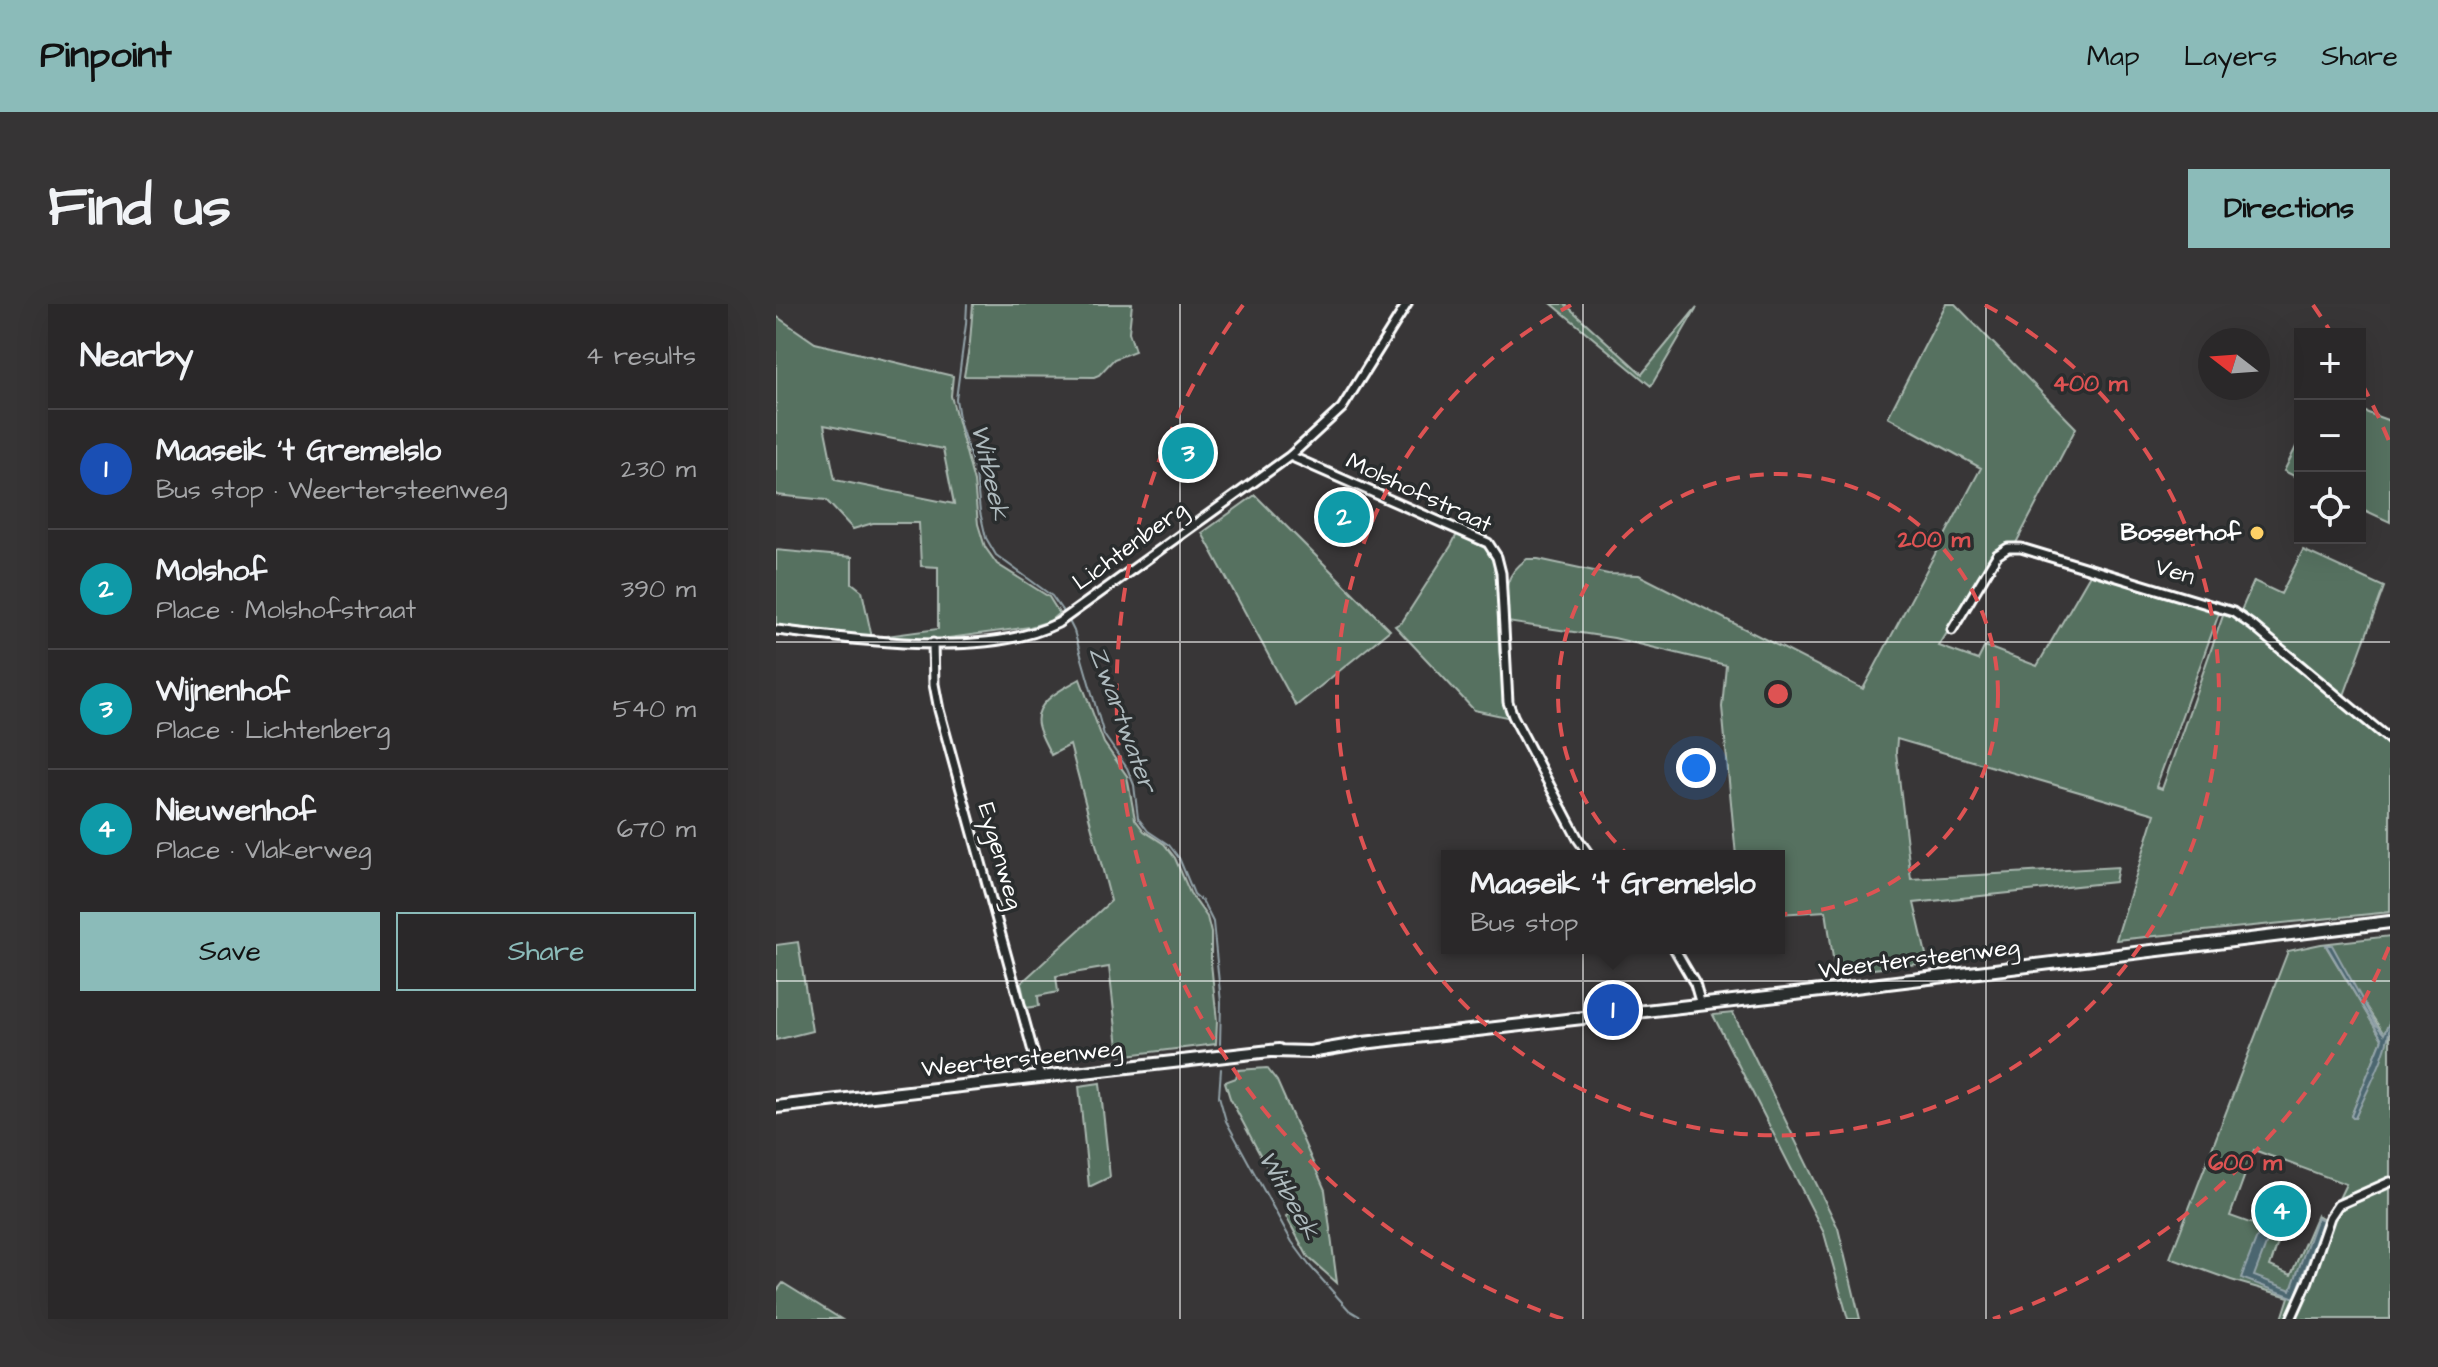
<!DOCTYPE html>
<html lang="en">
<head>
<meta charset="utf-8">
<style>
  body { margin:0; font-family:"Architects Daughter",sans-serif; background:#363435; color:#f1f3f6 }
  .controls { position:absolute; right:24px; top:24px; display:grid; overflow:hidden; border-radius:0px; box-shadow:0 8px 32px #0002 }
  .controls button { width:72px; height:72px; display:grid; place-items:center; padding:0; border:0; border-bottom:2px solid #464446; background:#2a2829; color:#f1f3f6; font:40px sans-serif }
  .compass { position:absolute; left:1422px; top:24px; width:72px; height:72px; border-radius:50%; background:#2a2829; box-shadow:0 8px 32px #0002; rotate:287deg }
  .you { position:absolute; left:920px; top:464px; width:28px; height:28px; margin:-20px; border:6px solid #fff; border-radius:50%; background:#1a73e8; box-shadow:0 0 0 12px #1a73e833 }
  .badge { display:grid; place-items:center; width:52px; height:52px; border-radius:50%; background:#8bbbb9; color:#fff; font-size:26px; font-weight:700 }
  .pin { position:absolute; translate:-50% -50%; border:4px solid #fff; box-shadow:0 2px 8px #0006 }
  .popup { position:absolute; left:665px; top:546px; width:344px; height:104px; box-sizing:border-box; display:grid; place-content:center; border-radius:0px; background:#2a2829; filter:drop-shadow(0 2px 6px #0005); font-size:26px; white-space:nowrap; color:#a5a6a8 }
  .popup b { font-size:30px; color:#f1f3f6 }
  .popup::after { content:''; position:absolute; left:50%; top:100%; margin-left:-16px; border:16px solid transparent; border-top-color:#2a2829 }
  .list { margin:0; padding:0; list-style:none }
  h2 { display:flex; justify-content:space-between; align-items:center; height:104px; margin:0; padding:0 32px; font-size:34px }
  h2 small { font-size:26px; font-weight:400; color:#a5a6a8 }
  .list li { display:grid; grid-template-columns:52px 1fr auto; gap:24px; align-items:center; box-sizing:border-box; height:120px; padding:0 32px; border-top:2px solid #464446 }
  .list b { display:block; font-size:30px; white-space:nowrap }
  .list p { margin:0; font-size:26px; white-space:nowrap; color:#a5a6a8 }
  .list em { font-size:26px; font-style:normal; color:#a5a6a8 }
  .actions { display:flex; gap:16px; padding:24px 32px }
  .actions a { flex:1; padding:18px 0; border:2px solid #8bbbb9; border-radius:0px; text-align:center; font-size:28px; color:#8bbbb9 }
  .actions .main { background:#8bbbb9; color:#111 }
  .icon { flex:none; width:44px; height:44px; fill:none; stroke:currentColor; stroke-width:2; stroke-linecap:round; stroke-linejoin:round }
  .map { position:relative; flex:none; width:1614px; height:1015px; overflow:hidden; border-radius:0px }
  header { display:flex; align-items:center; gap:48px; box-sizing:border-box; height:112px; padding:0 40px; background:#8bbbb9; color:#111 }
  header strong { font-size:38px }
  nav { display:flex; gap:44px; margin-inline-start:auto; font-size:28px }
  .intro { display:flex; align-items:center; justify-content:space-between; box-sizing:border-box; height:192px; padding:0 48px }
  h1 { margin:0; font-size:56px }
  .button { padding:20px 36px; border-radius:0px; background:#8bbbb9; color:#111; font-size:28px; font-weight:700 }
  main { display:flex; gap:48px; padding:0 48px }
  aside { flex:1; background:#2a2829; border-radius:0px; box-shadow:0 8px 32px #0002 }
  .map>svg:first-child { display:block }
  .green { fill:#567160; stroke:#aab8b0; stroke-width:2; fill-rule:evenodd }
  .water { fill:#4b666f; stroke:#93a3a9; stroke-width:2 }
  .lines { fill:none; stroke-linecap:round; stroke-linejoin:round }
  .stream { stroke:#93a3a9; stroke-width:2 }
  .minor-casing { stroke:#fff; stroke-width:13 }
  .secondary-casing { stroke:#fff; stroke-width:16 }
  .minor { stroke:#2a2d2e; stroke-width:7 }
  .secondary { stroke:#2a2d2e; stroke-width:10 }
  .grid { fill:none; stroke:#fff; stroke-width:2; stroke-opacity:0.55 }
  .ring { fill:none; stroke:#de5353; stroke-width:4; stroke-dasharray:14 10 }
  .poi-dot { fill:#ffd166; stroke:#2a2d2e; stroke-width:3 }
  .labels { text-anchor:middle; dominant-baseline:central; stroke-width:7; stroke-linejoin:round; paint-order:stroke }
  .street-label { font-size:24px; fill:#fff; stroke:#2a2d2e }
  .poi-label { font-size:24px; font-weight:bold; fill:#fff; stroke:#2a2d2e; text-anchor:end }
  .water-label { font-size:26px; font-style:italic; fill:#aebabe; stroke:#2a2d2e }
  .centre { fill:#de5353; stroke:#2a2d2e; stroke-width:4 }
  .ring-label { font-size:24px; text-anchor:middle; font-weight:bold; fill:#de5353; stroke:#2a2d2e; stroke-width:7; stroke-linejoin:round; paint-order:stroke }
</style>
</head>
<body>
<header>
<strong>Pinpoint</strong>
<nav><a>Map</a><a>Layers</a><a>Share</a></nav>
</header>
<div class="intro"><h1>Find us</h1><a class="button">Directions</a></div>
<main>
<aside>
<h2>Nearby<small>4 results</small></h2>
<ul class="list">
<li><span class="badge" style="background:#1a4fb4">1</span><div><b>Maaseik 't Gremelslo</b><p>Bus stop · Weertersteenweg</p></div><em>230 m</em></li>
<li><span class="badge" style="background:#0f9aa8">2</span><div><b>Molshof</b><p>Place · Molshofstraat</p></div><em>390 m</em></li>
<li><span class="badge" style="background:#0f9aa8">3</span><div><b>Wijnenhof</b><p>Place · Lichtenberg</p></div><em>540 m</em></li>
<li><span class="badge" style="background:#0f9aa8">4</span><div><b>Nieuwenhof</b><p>Place · Vlakerweg</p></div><em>670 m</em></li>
</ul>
<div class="actions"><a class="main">Save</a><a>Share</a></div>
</aside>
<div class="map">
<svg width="1614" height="1015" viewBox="0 0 1614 1015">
  <rect width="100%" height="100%" fill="#383637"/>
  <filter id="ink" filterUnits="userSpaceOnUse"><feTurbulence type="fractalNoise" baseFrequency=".0125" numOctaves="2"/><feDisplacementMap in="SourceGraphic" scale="16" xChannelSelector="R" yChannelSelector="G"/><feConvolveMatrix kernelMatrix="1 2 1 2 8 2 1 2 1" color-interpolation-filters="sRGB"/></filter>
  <g filter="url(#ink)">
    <path class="green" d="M197,0h159l-3,28 6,19 -21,8 -15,16 -5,2 -130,-1 6,-34z
      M776,0h13l77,70 55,-67 -46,79z
      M1170,0h9l121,124 -61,117 -20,9 -56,92 39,14 7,-14 52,20 55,-95 129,37 -65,179 6,2 63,-179 8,4 157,128v170l-274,28 39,-126 -258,-75 -1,13 15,127 207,-12 -3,15 -201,21 14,60 -73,8 -19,7 -10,-67 -47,3v-58h-43l-14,-149 4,-42 -112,-27 -107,-16c-1,-28 -6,-45 20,-63h11l70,15 31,1 224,114 118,-221 -93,-51z
      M0,12l39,27 138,33 -2,20 23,86 4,42 7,23 12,17 52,33 10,16 -9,8 -20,6 -96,13 -63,-2 -95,-11v-77l76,7v26l10,8 10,47 66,-9v-62l-17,-1 -2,-43h-46l-20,6 -27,-29 -50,-5zM48,121l119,24 11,55 -119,-24z
      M1584,106l30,11v101l-30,-14z
      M1524,135v40l-16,-8z
      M479,191l135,135 -94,76 -94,-173z
      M681,230l30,15 10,20 2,82 5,43 7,24 -37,-8 -79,-84 7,-4 49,-76z
      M1527,246l81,37 -41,111 -103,-85 14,-32 27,13z
      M304,375l24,64 23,33 8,43 9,12 20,13 11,14 15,35 17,24 4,16v30l6,58 -1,23 -97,12 -10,-89 -53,9 2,16 -20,4 1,10 -13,2 -5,-25 90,-82 -41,-156 -19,10c-4,-9 -11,-20 -13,-30 -5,-24 27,-37 42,-46z
      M1614,632v85l-6,13 -58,-88 56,93 -31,77 2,2h2l35,-85v286h-108l7,-22 -58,-17 -61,-22 118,-307 33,-7zM1478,846l92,34 -29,60 9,-24 -9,-5 -26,60 -21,-9 11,-32 -51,-18z
      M22,638l14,89 -36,9v-95z
      M957,709l105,215 22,91h-12l-24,-86 -111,-218z
      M491,764l10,13 48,109 12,93 -29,-26 -22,-41 5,-3 -61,-115 -5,-16 11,-4 2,-8z
      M324,779l10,94 -21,10 -10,-101z
      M7,979l58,36h-65v-27z"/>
    <path class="water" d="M1550,641h6l44,80 8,9 6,-13c0,30 -23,69 -35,97h-2l-2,-2 31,-77z
      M1541,913l6,3 -28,78 -54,-20 20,-51 10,4 -17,45 37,14z"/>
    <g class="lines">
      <path class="stream" d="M191,0l-1,20 -10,75 4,25 16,50 4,38 6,26 10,17 56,41 12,17
        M293,317l5,10 30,104 23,33 7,17 4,33 10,13 21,14 10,13 15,36 9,8 10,20 8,81 -1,41
        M445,765l-2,27 7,25 66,121 17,23 40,45 15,9"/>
      <g class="minor-casing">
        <path id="minor" d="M514,152l198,87 9,14 4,16 7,129 5,14 65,123 12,17
          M0,326c80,9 208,30 282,-7l232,-167 52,-48 65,-104
          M1176,326l45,-75 11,-7h13l212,64 20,14 137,114
          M157,339l1,41 5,26 101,367
          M898,644l21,36 6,21
          M1515,1015l17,-38 22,-64 8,-12 52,-23"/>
      </g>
      <g class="secondary-casing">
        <path id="secondary" d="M497,747l37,1 53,-9 467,-53 560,-68
          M0,803l503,-57"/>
      </g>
      <use href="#minor" class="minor"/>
      <use href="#secondary" class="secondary"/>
    </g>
  </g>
  <path class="grid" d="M404,0v1015M807,0v1015M1210,0v1015M0,338h1614M0,677h1614"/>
  <g class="ring">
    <circle cx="1002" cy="390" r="220"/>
    <path d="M1209 1A441 441 0 1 1 795 1"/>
    <path d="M1613 643A661 661 0 0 1 1217 1015M787 1015A661 661 0 0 1 467 1M1537 1A661 661 0 0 1 1556 30M1586 80A661 661 0 0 1 1613 137"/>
  </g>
  <circle class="poi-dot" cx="1481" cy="229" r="8"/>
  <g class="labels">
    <g class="street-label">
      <text transform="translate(643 189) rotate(25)">Molshofstraat</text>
      <text transform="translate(354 242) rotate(-36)">Lichtenberg</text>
      <text transform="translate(1399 268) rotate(17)">Ven</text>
      <text transform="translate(224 552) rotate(74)">Eygenweg</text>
      <text transform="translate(1143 655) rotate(-7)">Weertersteenweg</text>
      <text transform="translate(246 755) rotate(-6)">Weertersteenweg</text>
    </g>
    <g class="poi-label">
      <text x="1465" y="229">Bosserhof</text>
    </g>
    <g class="water-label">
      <text transform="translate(214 168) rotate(77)">Witbeek</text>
      <text transform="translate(347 415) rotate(70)">Zwartwater</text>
      <text transform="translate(513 891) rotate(60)">Witbeek</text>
    </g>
  </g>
  <circle cx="1002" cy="390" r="12" class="centre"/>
  <g class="ring-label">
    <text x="1314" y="87">400 m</text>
    <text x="1158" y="243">200 m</text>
    <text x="1469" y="866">600 m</text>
  </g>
</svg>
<div class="controls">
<button>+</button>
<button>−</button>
<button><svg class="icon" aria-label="locate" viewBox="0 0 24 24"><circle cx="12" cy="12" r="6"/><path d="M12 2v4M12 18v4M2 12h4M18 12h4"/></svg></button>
</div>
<svg class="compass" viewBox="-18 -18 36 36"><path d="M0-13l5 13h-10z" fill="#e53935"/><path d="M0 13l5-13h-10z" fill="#a5a6a8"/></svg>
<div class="you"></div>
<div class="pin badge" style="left:837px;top:706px;background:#1a4fb4">1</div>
<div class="popup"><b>Maaseik 't Gremelslo</b>Bus stop</div>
<div class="pin badge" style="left:568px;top:213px;background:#0f9aa8">2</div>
<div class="pin badge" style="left:412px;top:149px;background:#0f9aa8">3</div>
<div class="pin badge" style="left:1505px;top:907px;background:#0f9aa8">4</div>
</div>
</main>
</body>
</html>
